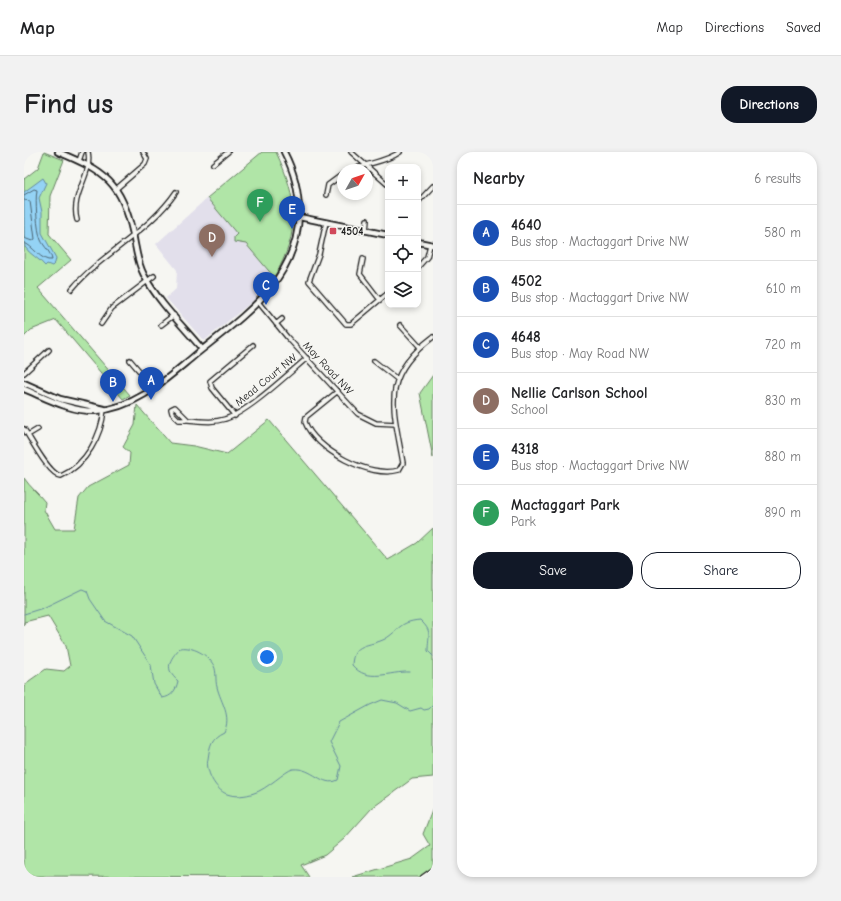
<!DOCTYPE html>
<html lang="en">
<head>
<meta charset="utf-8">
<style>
  body { margin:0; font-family:"Comic Neue",sans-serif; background:#f2f2f2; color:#202124 }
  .controls { position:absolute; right:12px; top:12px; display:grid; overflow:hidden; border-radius:8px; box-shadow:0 2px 6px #0003 }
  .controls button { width:36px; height:36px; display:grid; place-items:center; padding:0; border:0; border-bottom:1px solid #e0e0e0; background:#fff; color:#202124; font:20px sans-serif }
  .compass { position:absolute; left:313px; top:12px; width:36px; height:36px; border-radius:50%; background:#fff; box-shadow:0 2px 6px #0003; rotate:50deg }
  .you { position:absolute; left:243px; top:505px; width:14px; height:14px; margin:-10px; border:3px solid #fff; border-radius:50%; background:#1a73e8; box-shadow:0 0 0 6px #1a73e833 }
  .badge { display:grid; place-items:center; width:26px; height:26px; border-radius:50%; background:#111827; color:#fff; font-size:13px; font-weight:700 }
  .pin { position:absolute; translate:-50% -33px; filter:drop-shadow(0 1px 2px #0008) }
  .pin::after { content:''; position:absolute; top:21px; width:14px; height:12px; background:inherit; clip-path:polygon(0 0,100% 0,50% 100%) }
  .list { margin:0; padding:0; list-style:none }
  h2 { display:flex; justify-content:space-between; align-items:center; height:52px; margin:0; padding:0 16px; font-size:17px }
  h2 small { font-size:13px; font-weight:400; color:#757577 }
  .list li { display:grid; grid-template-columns:26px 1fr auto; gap:12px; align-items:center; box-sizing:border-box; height:56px; padding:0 16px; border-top:1px solid #e0e0e0 }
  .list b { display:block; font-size:15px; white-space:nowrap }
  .list p { margin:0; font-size:13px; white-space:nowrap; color:#757577 }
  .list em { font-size:13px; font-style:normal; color:#757577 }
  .actions { display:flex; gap:8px; padding:12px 16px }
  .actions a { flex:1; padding:9px 0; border:1px solid #111827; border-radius:16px; text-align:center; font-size:14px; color:#111827 }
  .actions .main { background:#111827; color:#fff }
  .icon { flex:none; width:22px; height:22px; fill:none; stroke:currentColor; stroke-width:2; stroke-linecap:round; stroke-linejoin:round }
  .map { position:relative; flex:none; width:409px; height:725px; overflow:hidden; border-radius:16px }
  header { display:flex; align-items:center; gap:24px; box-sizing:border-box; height:56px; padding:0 20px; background:#fff; border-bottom:1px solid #e0e0e0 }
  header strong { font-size:19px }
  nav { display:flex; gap:22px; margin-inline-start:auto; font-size:14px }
  .intro { display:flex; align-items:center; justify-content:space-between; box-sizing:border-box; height:96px; padding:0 24px }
  h1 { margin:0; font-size:28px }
  .button { padding:10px 18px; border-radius:16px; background:#111827; color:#fff; font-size:14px; font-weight:700 }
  main { display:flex; gap:24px; padding:0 24px }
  aside { flex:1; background:#fff; border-radius:16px; box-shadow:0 2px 6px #0003 }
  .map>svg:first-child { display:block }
  .built { fill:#e2dfeb }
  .green { fill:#b0e5a7; stroke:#668062 }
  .water { fill:#94d3f5; stroke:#648a9e }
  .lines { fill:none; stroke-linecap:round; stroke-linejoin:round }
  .shore { stroke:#4c6573; stroke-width:1 }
  .stream { stroke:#648a9e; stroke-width:1 }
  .street-casing { stroke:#1c1c1c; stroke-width:6 }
  .secondary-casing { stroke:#1c1c1c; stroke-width:8 }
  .street { stroke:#f6f6f2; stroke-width:3.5 }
  .secondary { stroke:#f6f6f2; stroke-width:4.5 }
  .poi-dot { fill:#d1495b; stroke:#f6f6f2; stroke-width:1.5 }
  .labels { text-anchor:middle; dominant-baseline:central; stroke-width:3; stroke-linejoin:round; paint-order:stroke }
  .poi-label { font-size:11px; font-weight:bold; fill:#1c1c1c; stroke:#f6f6f2; text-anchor:start }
  .street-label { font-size:11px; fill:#1c1c1c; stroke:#f6f6f2 }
</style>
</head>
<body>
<header>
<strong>Map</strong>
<nav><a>Map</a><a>Directions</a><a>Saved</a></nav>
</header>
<div class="intro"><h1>Find us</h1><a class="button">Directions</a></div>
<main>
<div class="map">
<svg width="409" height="725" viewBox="0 0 409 725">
  <rect width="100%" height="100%" fill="#f6f6f2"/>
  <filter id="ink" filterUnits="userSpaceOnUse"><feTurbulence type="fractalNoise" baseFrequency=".025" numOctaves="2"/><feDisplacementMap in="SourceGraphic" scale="8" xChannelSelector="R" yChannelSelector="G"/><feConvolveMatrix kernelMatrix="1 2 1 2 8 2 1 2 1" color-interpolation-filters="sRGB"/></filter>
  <g filter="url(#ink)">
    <path class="built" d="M183,46l67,79 -20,23 -50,41 -38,-43 10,-9 1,-19 -21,-26z"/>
    <path class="green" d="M20,0l20,8 -14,36 -1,38 22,26 -33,28 92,107 -7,4 -67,-79 -25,10 -7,7v-158l14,-11z
      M238,0h14c22,46 25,80 -2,125l-28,-33 -12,-2v-5l3,-3 -30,-36z
      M409,223v83l-13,-65z
      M113,253l33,38 24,3 33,8 42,-34 119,140 29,-17 16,-15v249l-21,2 -40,29 -28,31 -19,16 -24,10 8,12 -285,-1v-189l5,-6 17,-12 18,2 6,-5 -4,-20 -18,-30 -24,6v3v-147c6,9 14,15 21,24l-1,8 11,19h19l5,-31 9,-11 41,-22 1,-12 -7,-6 12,-22z
      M409,656v69h-81l60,-18 18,-13 -7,-12z"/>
    <path class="water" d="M19,26l3,5 -7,15 3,14v21l14,25 -1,5 -3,3 -5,-2 -2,2c-6,-8 -15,-11 -20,-19 -1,-5 -1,-46 -1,-55z"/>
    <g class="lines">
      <path class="shore" d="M0,43l10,-6 3,1c-2,9 0,41 4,50 3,7 10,12 11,20 -11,2 -19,-15 -28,-17
        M0,48l6,1 5,38 -3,2 -8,-3"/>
      <path class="stream" d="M0,462l19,-6 39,-19 5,2 3,8 15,22 27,15 19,29 3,19 8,14c10,-1 14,-8 16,-17 -14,-12 -9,-21 2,-33 12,-2 28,6 34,18 3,6 1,14 3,21 4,16 15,29 7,45 -13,6 -14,13 -16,27 -3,11 7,31 19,35 8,3 19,2 27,-1 12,-3 32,-23 39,-24 20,-2 29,19 45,11l3,-14 -12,-24 10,-20 31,-17 12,-5 15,3 13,8 11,-3 3,2 5,-1 4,-4
        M386,520c-21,-1 -42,12 -58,-7 1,-23 17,-18 33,-26 15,-9 13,-17 35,-19 13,12 8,15 8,31l5,5"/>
      <g class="street-casing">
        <path id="street" d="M327,0l37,33
          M55,9l3,-9
          M189,12l15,-12
          M327,18c16,-7 35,-8 49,-18
          M92,37l29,-25 2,-5 -4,-7
          M302,43l2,-10 15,-11
          M394,50l15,-16
          M53,68c-7,-26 16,-45 11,-68
          M302,70l-7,32 -10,27 37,43h5l37,-31
          M342,79l1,-11
          M339,107l-3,15 20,26
          M394,115l9,-10 3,-12
          M48,137c30,-36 78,-58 104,-97
          M235,151l28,34 71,77 18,9 20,1
          M77,172l11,-16 42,-32
          M252,172l6,-5
          M137,173l13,-10
          M376,173l20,22
          M106,208l24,28
          M350,209l23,18
          M0,221l25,-23
          M314,239l-32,26 -1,5c10,28 66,57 94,48l4,-7c-10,-58 -23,-86 30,-126
          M211,264l-23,-28 -2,-7 43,-36
          M164,268h-9l-7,-7 -1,-4 4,-2 13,13c13,1 25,3 37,-1 22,-6 63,-45 82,-61
          M0,277c7,10 25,46 37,47 25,-11 41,-41 43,-67
          M4,283l10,-6
          M399,725l10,-7"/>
      </g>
      <g class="secondary-casing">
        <path id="secondary" d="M34,0c48,20 63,30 75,82 3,14 4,28 11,41 14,27 39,51 58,74
          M275,65l89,18
          M394,90l15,3
          M0,231l36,16 44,10
          M0,237c22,9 47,23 72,22 40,-3 69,-31 98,-55 48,-39 104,-75 105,-143 0,-21 -5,-42 -15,-61"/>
      </g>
      <use href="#street" class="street"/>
      <use href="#secondary" class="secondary"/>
    </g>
  </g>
  <rect class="poi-dot" x="305" y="75" width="8" height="8" rx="2"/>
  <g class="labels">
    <g class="poi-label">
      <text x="317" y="79">4504</text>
    </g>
    <g class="street-label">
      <text transform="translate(304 216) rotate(47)">May Road NW</text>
      <text transform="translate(242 228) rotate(-39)">Mead Court NW</text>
    </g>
  </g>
</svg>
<div class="controls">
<button>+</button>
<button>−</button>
<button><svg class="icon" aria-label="locate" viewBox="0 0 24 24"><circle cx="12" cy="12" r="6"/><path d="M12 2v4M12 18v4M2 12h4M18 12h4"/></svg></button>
<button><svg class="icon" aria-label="layers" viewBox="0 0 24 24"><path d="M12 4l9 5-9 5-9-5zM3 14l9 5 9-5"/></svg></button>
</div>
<svg class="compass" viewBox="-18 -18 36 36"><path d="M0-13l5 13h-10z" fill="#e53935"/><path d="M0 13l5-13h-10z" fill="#757577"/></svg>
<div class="you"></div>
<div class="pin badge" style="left:127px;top:248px;background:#1a4fb4">A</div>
<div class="pin badge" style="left:89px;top:250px;background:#1a4fb4">B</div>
<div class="pin badge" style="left:242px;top:153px;background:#1a4fb4">C</div>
<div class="pin badge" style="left:188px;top:105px;background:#8d6e63">D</div>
<div class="pin badge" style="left:268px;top:77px;background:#1a4fb4">E</div>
<div class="pin badge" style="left:236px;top:70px;background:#2e9e5b">F</div>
</div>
<aside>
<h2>Nearby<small>6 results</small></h2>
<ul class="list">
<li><span class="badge" style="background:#1a4fb4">A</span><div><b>4640</b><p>Bus stop · Mactaggart Drive NW</p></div><em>580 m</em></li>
<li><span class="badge" style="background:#1a4fb4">B</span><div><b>4502</b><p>Bus stop · Mactaggart Drive NW</p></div><em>610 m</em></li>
<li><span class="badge" style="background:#1a4fb4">C</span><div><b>4648</b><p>Bus stop · May Road NW</p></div><em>720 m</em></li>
<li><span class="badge" style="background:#8d6e63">D</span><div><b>Nellie Carlson School</b><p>School</p></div><em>830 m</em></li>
<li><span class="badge" style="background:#1a4fb4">E</span><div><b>4318</b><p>Bus stop · Mactaggart Drive NW</p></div><em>880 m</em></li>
<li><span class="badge" style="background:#2e9e5b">F</span><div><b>Mactaggart Park</b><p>Park</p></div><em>890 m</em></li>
</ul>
<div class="actions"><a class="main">Save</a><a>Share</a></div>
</aside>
</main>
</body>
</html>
